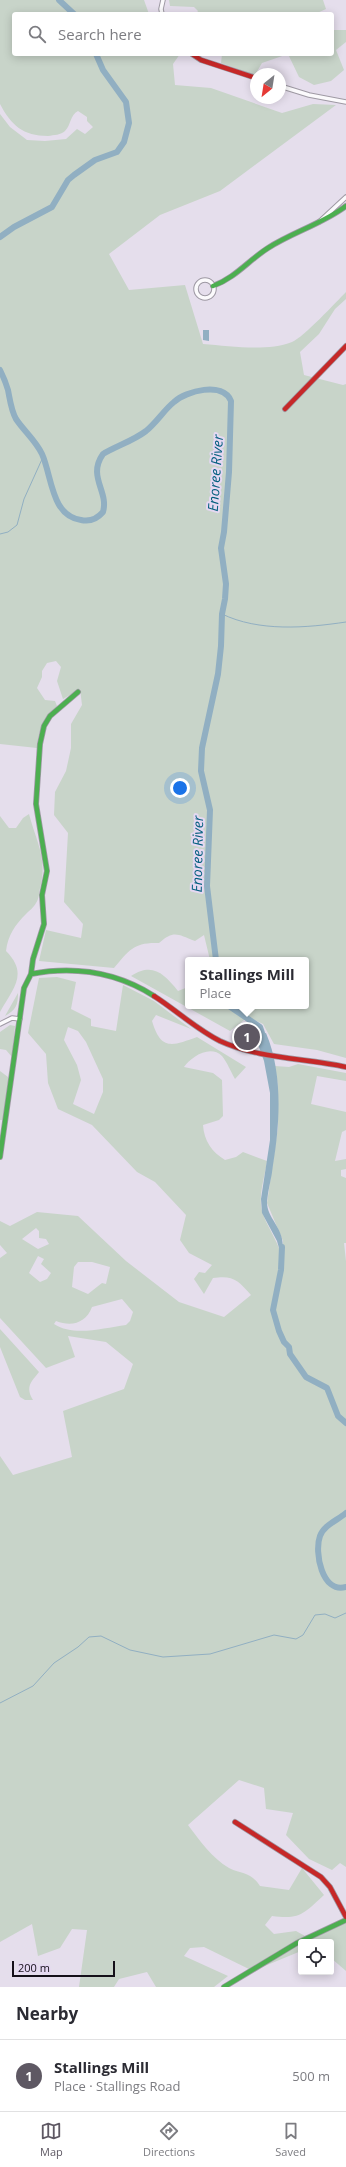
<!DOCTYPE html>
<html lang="en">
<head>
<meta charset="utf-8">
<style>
  body { margin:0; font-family:"Open Sans",sans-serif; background:#f2f2f3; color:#2b2b33 }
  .controls { position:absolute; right:12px; bottom:12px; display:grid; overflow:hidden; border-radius:4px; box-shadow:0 2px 10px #0003 }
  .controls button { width:36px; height:36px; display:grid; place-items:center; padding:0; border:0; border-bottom:1px solid #e1e1e2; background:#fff; color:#2b2b33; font:20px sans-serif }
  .compass { position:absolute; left:250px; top:68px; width:36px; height:36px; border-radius:50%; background:#fff; box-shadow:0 2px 10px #0003; rotate:210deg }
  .scale { position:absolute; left:12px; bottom:10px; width:103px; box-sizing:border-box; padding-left:4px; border:2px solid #151019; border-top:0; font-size:11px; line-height:14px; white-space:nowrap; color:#151019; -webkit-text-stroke:3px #e5d8f2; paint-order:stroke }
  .you { position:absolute; left:180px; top:788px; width:14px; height:14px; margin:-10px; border:3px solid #fff; border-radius:50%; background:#1a73e8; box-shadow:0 0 0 6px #1a73e833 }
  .badge { display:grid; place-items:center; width:26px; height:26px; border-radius:50%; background:#5e5863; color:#fff; font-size:13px; font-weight:700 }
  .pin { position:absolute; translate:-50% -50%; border:2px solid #fff; box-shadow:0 1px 4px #0006 }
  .popup { position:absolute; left:185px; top:957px; width:124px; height:52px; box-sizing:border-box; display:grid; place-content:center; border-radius:4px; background:#fff; filter:drop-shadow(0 1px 3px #0005); font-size:13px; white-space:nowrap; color:#7c7c81 }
  .popup b { font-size:15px; color:#2b2b33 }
  .popup::after { content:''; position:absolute; left:50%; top:100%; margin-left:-8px; border:8px solid transparent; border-top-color:#fff }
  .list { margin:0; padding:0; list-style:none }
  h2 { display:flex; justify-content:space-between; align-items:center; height:52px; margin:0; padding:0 16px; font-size:17px }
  h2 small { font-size:13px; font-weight:400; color:#7c7c81 }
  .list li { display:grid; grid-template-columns:26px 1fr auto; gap:12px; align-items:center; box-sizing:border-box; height:72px; padding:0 16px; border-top:1px solid #e1e1e2 }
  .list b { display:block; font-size:15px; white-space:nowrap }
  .list p { margin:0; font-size:13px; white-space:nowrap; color:#7c7c81 }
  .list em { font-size:13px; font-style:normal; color:#7c7c81 }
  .icon { flex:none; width:22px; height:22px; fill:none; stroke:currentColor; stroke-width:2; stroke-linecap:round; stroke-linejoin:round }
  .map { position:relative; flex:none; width:346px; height:1987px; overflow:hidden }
  .search { position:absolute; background:#fff; box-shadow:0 2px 10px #0003; left:12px; right:12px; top:12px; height:44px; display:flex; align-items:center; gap:10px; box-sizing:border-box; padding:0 14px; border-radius:4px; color:#7c7c81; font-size:15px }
  .sheet { height:124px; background:#fff }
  nav { display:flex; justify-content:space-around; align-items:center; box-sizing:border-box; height:56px; border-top:1px solid #e1e1e2; background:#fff; font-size:11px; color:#7c7c81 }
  nav a { display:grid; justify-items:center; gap:2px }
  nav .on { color:#5e5863 }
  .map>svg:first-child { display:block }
  .green { fill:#c8d4c9; fill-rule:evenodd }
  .water { fill:#91afc2 }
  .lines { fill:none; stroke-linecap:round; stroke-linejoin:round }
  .stream { stroke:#91afc2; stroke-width:1 }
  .river { stroke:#91afc2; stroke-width:6 }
  .street-casing { stroke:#9e99a3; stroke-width:5.5 }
  .fast-casing { stroke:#9e99a3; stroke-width:6 }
  .jam-casing { stroke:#9e99a3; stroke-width:6 }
  .street { stroke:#fbfafc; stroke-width:3.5 }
  .fast { stroke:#4caf50; stroke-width:4.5 }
  .jam { stroke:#c62828; stroke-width:4.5 }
  .labels { text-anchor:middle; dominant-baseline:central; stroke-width:4; stroke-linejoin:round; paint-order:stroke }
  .water-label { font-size:14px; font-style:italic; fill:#035f7e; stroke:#e5d8f2 }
</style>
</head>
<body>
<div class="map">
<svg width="346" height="1987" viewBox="0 0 346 1987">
  <rect width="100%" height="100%" fill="#e5deec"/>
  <path class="green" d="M0,0h144l5,14h-135v40h166l-7,10 2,21 36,3 71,25 31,-9 23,1 -116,86 -60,24 -51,39 20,36 56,-5 18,59c28,2 63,8 89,-2 12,-5 44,-40 54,-50v7l-11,10 -16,25 -19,18 4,23 39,10 3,-1v674l-29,-8 -43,-6 -11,-20 -15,-7 -18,14 -99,-55c22,-14 33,-2 47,15l10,-4v19h118v-46h-96l-6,-25 -9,6c-18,-7 -21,-11 -36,2 -25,-1 -30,7 -45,25l-75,-7 7,-31 35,8 2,-14 -19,-22 4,-69 -14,-18 1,-23 11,-21 5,-23v-24l11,-19 -2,-16 -17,10 -6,-18 4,-14 -5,-6 -9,2 -5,8v6l-5,11 8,12 10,1 2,5c-13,13 -19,24 -20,42l-37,-4v-630l10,13 17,13 18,1 21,-2 11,-10 8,5 8,-7 -6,-6v-4l-9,-6c-8,4 -7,14 -13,20 -4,4 -11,4 -17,5 -25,0 -37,-11 -48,-32z
    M169,0h154l3,9 -11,5h-119l2,-3 -4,-4 -24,-1z
    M332,30h14v12l-10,8 8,20 -13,11 -17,4 -15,-8 -11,-23 -26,9 -7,12 -34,-12 1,-9h110z
    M29,814c7,27 19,45 11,74 -1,5 -1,11 -4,15 -2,4 -7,8 -10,11 -11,11 -18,21 -20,37 23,23 7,37 -6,61v-196l9,12h7l7,-10z
    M57,977l19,5 -5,27 20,10v7l25,5 7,-46 31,16 37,28 -35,-14 -4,6c9,30 20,25 45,16l49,30 -11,12c-4,-7 -8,-17 -13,-23 -12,-12 -31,1 -38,11l29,6 9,7 1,36 -4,4 -16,5c1,16 9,27 22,35l11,-3 7,-5 24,9c-2,16 -10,37 -4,53 5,14 14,26 18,40l2,-13 -16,-38 11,-76v-40l-3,-21 14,1 9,-3 48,9v8l-29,-5 -6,28 35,8v18l-4,2 -7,29 11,-2v10l-5,1v6l5,2v65h-2l2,18v606l-6,-4 -8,7 -23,-11 -23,-24 7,-22 -27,-4 -2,-21 -25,-8 -51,45c12,16 24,33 41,43 14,7 21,3 31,18l29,4 13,-22 22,27c-20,18 -23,25 -52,21l-7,9 9,9 22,-3 9,5 41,-13v48l-15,-13v-16h-19l-7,-6 -2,6h-2v9l-48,20 -49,-24 -14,1 -6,8 44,20 -14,11h-58l-9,-15 -28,7 -5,8h-35l8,-57 -15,-1 -12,19 -22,8 -6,-32 -32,18v-486l13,19 59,-18 -9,-46 61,-22 9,-25 -27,-22 -38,-6 7,21 -29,11 -46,-50v-60l7,-5 -7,-8v-24l10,5 27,-14 41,4 48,45 53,41 45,15 27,-22c-13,-15 -18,-20 -38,-17l-9,16 -10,-15 5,-7 6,1 7,-8 -23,-12 -9,-13 6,-25 -31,-33 -18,-10 -45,-47 -34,-16 -10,-26 -2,-29 -18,-21 11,-55zM68,1027l10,4 8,11 17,37v13l-9,22 -21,-10 8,-24 -4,-15 -13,-25zM36,1228l3,3v7l7,1 3,5 -11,5 -16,-10zM38,1256l6,3 -3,5 10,9 -4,6 -7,3 -11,-9zM78,1262h14l18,5 -4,17 -4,-1 -14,11 -16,-7 2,-20zM122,1299l11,13 -3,9 -4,4c-23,3 -52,12 -72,-1l2,-3c16,6 30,2 36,-14z
    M18,993c0,12 -2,17 -13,23z
    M10,1025l5,1 -3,31 -6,-7 -6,-1v-17z
    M0,1071l8,6 1,8 -6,35h-3z
    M0,1329l39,43c-8,10 -14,15 -6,28h-8l-5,-3 -20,-50z"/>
  <path class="water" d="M203,330h6v11l-6,-1z
    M266,1033c17,40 14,90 7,132 -1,12 -5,24 -6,36 -1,19 22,29 14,54l-4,-14 -15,-28 -1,-14 9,-59v-47l-6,-32 -9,-25z"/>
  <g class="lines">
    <path class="stream" d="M0,534l8,-2 9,-7 7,-26 19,-42
      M222,614c37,18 84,14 124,8
      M0,1703l33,-17 21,-23 24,-16 11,-10 12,-1 29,14 33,7 47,-3 64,-19 22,4 7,-4 12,-20 10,-1 10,4 11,-5"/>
    <path class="river" d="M59,0l15,14
      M0,237l14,-10 38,-20 16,-27 6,-5 21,-15 22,-8 7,-10 5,-19 -3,-21 -23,-32 -7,-16
      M0,370c3,6 6,13 8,20 2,10 3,20 8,29 8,12 20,22 26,35 10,22 9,62 39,66 9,2 16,-1 22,-8 6,-21 -16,-35 0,-58 13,-8 30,-13 43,-23 11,-9 18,-21 28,-29 12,-11 49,-21 57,-1l-2,71 -5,60 -3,16 5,36 -1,15 -3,15 -1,32 -3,28 -16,74 -1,23 9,39 -3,76 9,74
      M229,1006l31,21 5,15
      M282,1247l-1,23 -8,40 6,21 5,11 5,5 1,7 16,23 21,11 11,28 8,7
      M346,1513c-8,7 -22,12 -26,23 -6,16 2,58 26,51"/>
    <g class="street-casing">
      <path id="street" d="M162,14l-1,-5 2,-9
        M280,86l29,9 37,7
        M319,222l27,-25
        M196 289a9 9 0 1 1 18 0a9 9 0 1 1-18 0Z
        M0,1024l12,-6 8,1"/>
    </g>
    <g class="fast-casing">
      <path id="fast" d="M213,286c22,-8 36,-26 55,-38 25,-16 54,-24 78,-42
        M31,974l2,-15 11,-35 -2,-29 5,-24 -11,-67 4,-60 4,-18 6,-10 28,-24
        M0,1157l24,-169 7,-14c43,-8 85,-2 123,22
        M224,1987l73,-44 49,-23"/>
    </g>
    <g class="jam-casing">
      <path id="jam" d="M192,54l9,6 55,18
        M285,409l61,-63
        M154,996c22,14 42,33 66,45 39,18 85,17 126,26
        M235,1822l86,55 9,10 16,30"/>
    </g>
    <use href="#street" class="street"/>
    <use href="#fast" class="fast"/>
    <use href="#jam" class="jam"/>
  </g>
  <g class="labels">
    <g class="water-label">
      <text transform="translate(215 473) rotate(-86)">Enoree River</text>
      <text transform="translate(197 854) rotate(-89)">Enoree River</text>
    </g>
  </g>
</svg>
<div class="controls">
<button><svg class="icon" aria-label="locate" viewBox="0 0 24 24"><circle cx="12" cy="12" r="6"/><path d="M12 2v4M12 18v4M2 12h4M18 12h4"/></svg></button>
</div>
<svg class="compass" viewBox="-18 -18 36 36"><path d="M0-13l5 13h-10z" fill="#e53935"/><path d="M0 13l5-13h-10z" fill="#7c7c81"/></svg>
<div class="scale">200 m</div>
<div class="you"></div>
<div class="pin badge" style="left:247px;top:1037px">1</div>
<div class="popup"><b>Stallings Mill</b>Place</div>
<div class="search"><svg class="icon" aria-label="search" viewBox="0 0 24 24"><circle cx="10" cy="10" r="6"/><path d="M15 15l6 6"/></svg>Search here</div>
</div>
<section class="sheet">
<h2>Nearby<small></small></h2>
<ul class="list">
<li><span class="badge">1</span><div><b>Stallings Mill</b><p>Place · Stallings Road</p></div><em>500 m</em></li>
</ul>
</section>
<nav>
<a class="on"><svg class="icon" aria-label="map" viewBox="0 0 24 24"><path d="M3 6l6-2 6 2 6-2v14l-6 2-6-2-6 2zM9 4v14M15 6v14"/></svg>Map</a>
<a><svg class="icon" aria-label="directions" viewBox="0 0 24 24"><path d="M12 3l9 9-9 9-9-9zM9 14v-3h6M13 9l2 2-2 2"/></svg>Directions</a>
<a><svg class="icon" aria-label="saved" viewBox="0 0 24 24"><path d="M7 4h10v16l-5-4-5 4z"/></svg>Saved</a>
</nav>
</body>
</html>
